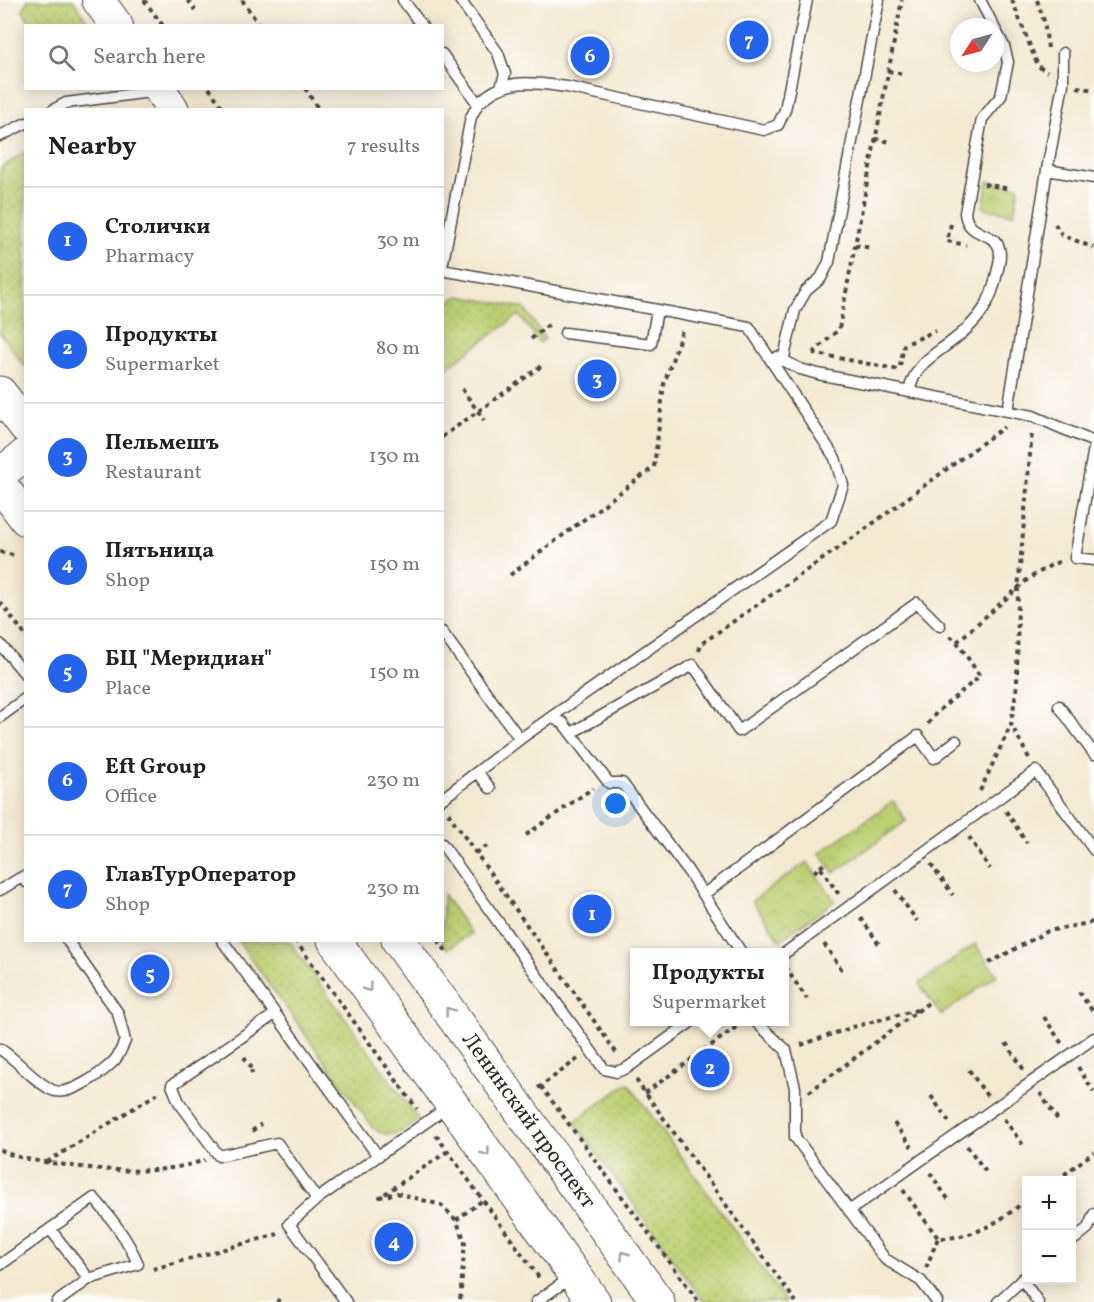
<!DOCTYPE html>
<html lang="en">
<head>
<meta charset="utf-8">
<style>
  body { margin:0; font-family:Vollkorn,serif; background:#f6f6f6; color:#222 }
  .controls { position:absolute; right:18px; bottom:18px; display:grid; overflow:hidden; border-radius:0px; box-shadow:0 3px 15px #0003 }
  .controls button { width:54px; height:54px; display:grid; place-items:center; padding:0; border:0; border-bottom:2px solid #e0e0e0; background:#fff; color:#222; font:30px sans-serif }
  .compass { position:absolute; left:950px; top:18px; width:54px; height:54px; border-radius:50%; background:#fff; box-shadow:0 3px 15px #0003; rotate:234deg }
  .you { position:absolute; left:616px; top:804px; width:21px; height:21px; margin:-15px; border:4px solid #fff; border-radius:50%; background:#1a73e8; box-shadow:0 0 0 9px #1a73e833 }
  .badge { display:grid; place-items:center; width:39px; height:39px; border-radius:50%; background:#2563eb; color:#fff; font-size:20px; font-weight:700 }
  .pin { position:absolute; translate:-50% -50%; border:3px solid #fff; box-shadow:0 2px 6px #0006 }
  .popup { position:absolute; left:630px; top:948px; width:159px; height:78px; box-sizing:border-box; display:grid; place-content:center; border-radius:0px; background:#fff; filter:drop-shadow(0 2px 4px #0005); font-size:20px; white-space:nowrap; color:#767676 }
  .popup b { font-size:22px; color:#222 }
  .popup::after { content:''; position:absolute; left:50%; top:100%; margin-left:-12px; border:12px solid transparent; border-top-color:#fff }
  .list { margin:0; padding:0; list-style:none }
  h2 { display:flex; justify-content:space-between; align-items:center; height:78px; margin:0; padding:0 24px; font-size:26px }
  h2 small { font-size:20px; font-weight:400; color:#767676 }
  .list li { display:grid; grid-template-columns:39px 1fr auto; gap:18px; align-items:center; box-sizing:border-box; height:108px; padding:0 24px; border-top:2px solid #e0e0e0 }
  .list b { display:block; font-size:22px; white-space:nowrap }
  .list p { margin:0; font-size:20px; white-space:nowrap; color:#767676 }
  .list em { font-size:20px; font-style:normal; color:#767676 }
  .icon { flex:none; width:33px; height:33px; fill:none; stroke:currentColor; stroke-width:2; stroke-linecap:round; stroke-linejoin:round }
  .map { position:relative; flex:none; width:1094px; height:1302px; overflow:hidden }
  .search { position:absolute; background:#fff; box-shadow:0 3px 15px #0003; left:24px; top:24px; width:420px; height:66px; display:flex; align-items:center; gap:15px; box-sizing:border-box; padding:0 21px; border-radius:0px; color:#767676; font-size:22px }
  .panel { position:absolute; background:#fff; box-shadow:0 3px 15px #0003; left:24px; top:108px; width:420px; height:834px; border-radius:0px }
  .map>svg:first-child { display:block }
  .grass { fill:url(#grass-dots); stroke:#747d4e; stroke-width:1.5 }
  .park { fill:url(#park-crowns); stroke:#747d4e; stroke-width:1.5 }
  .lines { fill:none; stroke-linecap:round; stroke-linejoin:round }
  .lane-casing { stroke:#494744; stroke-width:13 }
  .secondary-casing { stroke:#494744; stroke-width:34 }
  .primary-casing { stroke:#494744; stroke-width:35 }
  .path { stroke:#494744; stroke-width:4; stroke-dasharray:4.5 4.5; stroke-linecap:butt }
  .lane { stroke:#fff; stroke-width:10 }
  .secondary { stroke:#fff; stroke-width:32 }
  .primary { stroke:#fff; stroke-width:33 }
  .oneway { stroke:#a0a0a0 }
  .labels { text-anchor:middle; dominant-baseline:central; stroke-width:4.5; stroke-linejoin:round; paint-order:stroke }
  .street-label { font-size:22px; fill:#2b2b2b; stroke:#fdfcf7 }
</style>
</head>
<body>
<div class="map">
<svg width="1094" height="1302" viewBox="0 0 1094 1302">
  <defs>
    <pattern id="grass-dots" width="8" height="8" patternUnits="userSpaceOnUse" patternTransform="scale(1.5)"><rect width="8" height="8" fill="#bccf72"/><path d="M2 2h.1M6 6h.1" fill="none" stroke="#a2b263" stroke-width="1.8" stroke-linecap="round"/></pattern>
    <pattern id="park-crowns" width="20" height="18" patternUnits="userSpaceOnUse" patternTransform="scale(1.5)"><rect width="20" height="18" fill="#bccf72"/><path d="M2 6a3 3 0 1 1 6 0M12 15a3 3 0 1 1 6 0" fill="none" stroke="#a2b263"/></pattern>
  </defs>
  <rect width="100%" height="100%" fill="#fdfcf7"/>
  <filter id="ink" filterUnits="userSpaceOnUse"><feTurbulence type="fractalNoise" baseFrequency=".0167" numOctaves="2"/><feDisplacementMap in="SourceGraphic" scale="12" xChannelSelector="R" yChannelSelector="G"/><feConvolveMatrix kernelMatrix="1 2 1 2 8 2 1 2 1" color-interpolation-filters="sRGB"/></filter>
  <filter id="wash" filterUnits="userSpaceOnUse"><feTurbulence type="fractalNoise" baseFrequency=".008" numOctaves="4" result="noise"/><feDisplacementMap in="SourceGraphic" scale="24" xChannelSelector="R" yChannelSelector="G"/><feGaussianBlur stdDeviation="1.35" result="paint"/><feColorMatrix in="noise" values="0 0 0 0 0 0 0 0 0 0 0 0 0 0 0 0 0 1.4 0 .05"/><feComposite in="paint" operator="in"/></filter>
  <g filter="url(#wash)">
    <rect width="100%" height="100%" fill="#f4e8d1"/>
    <path class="grass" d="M27,0h46l17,25h-59l-8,-14z
      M25,152v215l-25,-34v-164z
      M459,296l65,12 21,31 -5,4 -21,-28 -76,55v-65z
      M443,894l28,40 -23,15 -6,-8z
      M238,941h51l129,178 -1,2c-14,12 -28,19 -44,7z
      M628,1083l158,219h-82l-130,-180z"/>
    <path class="park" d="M988,181l31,6 -5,27 -31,-6z
      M893,801l13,20 -72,52 -14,-20z
      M807,862l28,39 -55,39 -28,-39z
      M975,944l22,31 -56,40 -22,-31z"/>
  </g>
  <g filter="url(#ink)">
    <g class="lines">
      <g class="lane-casing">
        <path id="lane" d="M403,0l19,26
          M460,0l38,53 7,21 -4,13
          M980,0l14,27
          M1063,53v31l-16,86 47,8
          M442,54l36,50 -7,13 -29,150
          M478,104c27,-28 55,-21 89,-17l197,43 14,-5 7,-15 22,-110
          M53,110l13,-7 92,-12
          M0,136l26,-13
          M442,270l307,57 86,131 8,27 -12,36 -311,218
          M565,333l86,11 6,-34
          M777,357l23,12 18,5 215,42 61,26
          M783,361l12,-51 11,-19 15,-13 8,-16 50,-262
          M909,392c6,-30 25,-36 47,-54 24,-19 35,-35 41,-65 1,-5 3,-12 3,-18 0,-27 -32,-14 -35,-42l17,-94 19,-23 7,-34 -4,-16 -9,-17
          M1008,411l39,-241
          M1094,447l-19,111 19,2
          M442,632l78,107 -78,60
          M0,644l26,31
          M1059,706l35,48
          M0,717l26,-19
          M553,718l10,5 46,60h13l66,88 53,81
          M571,733l122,-68 46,66 178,-128 23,23
          M478,773l12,15
          M442,844l162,225 12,3 11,-4 64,-46
          M0,890l22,-13 4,5
          M704,894l214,-158 16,22 22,-17
          M222,940l156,216
          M785,953l251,-182 58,79
          M275,1014l-103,71 7,17 40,54 58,-13 40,56
          M756,1022l30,28 9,38v49l90,122 36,22 16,21
          M0,1049c19,12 32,31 52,41 16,8 50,-17 62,-29 5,-5 8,-14 11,-20l-7,-28 -51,-73
          M849,1211l245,-173
          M50,1229l44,-31c17,20 34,41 44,66l-49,15
          M1072,1241l16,-13 6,-14
          M0,1265l50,-36 39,50 -32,23
          M1022,1279l16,23
          M346,1302l-57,-78 28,-25 132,-93
          M536,1302l37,-26
          M998,1302l28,-26"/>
      </g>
      <g class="secondary-casing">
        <path id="secondary" d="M98,0l19,26
          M159,88l14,22
          M0,474l26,-20"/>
      </g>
      <g class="primary-casing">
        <path id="primary" d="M0,393l26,34
          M0,484l26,35
          M334,940l260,362
          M398,940l260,362"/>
      </g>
      <path class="path" d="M144,0l19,26
        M188,0l7,10
        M242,0l18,26
        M1012,0l26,66 9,6
        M1037,0l7,21 4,27
        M888,71l16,3
        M1077,87l17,3
        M209,88l15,22
        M305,88l14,22
        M875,139l16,3
        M984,184l26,5
        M951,224l-4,17 19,4
        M1055,224l7,11 32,13
        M855,245l16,3
        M531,339l20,-16
        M813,353l26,-24 63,-329
        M813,353l87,17
        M900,366l4,-21 31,-14
        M462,389l22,31
        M442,437l101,-72
        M0,552l17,4
        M510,575l144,-108 10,-83 18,-53
        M0,602l26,34
        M957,642l71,-63 25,-15 9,-3
        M699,651l2,-7 159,-111 144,-106
        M928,724l8,-11 44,-37 -23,-34 -7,-6
        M1029,758l-18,-34 6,-39 1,-96 14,-157
        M980,791l31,-66
        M1006,811l21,32
        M448,813l170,242
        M526,835l67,-47
        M969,837l21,32
        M476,853l14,-9
        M931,864l22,31
        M820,867l6,-4
        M814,872l6,-5 20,29
        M895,890l22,31
        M861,918l20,29
        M295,940l122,169
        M438,940l8,11
        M824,944l20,29
        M989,963l59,-32 46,-9
        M785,967l22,32
        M1079,992l15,21
        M1044,1017l18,27
        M1006,1043l18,27
        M801,1045l52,-18 64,-17
        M244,1057l10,14 -4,2
        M1078,1067l16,25
        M969,1070l18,26
        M636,1080l160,222
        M541,1086l158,216
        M538,1088l40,-29
        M809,1092l122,-91
        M645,1093l97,-70
        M1040,1093l18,27
        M931,1096l19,27
        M1004,1119l19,26
        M894,1123l18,24
        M252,1131l9,-7
        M436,1135l104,144
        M967,1146l19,26
        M0,1150c19,9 38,11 58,14 50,7 99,12 147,-4
        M448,1151l-68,46 17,-4 44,12 15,15 9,21 -5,61
        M47,1162l111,-69
        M930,1173l18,26
        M1057,1180l37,-28
        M903,1190l35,48
        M456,1220l27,-20
        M926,1268l12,-30c35,1 62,-16 88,-38
        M153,1269l125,-35
        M277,1299l2,3"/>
      <use href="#lane" class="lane"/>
      <use href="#secondary" class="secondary"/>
      <use href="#primary" class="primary"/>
    </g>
    <defs><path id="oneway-chevron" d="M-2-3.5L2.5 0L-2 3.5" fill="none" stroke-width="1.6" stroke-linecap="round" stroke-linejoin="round" transform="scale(1.5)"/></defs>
    <g class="oneway">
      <use href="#oneway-chevron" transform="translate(368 988) rotate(54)"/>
      <use href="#oneway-chevron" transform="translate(449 1011) rotate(-126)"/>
      <use href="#oneway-chevron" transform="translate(486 1152) rotate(54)"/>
      <use href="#oneway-chevron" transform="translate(624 1255) rotate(-126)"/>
    </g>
  </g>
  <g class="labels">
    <g class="street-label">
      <text transform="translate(528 1121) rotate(54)">Ленинский проспект</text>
    </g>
  </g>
</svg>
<div class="controls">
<button>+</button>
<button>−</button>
</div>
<svg class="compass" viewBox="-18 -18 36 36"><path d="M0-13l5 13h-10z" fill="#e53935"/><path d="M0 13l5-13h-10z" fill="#767676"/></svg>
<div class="you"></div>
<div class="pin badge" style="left:592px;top:914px">1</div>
<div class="pin badge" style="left:710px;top:1068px">2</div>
<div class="popup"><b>Продукты</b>Supermarket</div>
<div class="pin badge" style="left:597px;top:379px">3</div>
<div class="pin badge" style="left:394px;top:1242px">4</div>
<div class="pin badge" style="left:150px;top:974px">5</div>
<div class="pin badge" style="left:590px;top:56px">6</div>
<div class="pin badge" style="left:749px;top:40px">7</div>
<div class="search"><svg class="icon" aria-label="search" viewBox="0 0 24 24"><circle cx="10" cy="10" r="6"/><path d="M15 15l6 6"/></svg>Search here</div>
<section class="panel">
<h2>Nearby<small>7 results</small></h2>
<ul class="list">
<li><span class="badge">1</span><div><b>Столички</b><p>Pharmacy</p></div><em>30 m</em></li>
<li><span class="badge">2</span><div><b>Продукты</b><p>Supermarket</p></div><em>80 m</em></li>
<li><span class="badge">3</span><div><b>Пельмешъ</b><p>Restaurant</p></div><em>130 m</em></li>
<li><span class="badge">4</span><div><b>Пятьница</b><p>Shop</p></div><em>150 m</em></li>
<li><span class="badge">5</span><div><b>БЦ &quot;Меридиан&quot;</b><p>Place</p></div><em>150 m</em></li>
<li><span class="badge">6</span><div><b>Eft Group</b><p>Office</p></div><em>230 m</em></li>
<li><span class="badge">7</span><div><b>ГлавТурОператор</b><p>Shop</p></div><em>230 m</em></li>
</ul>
</section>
</div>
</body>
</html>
